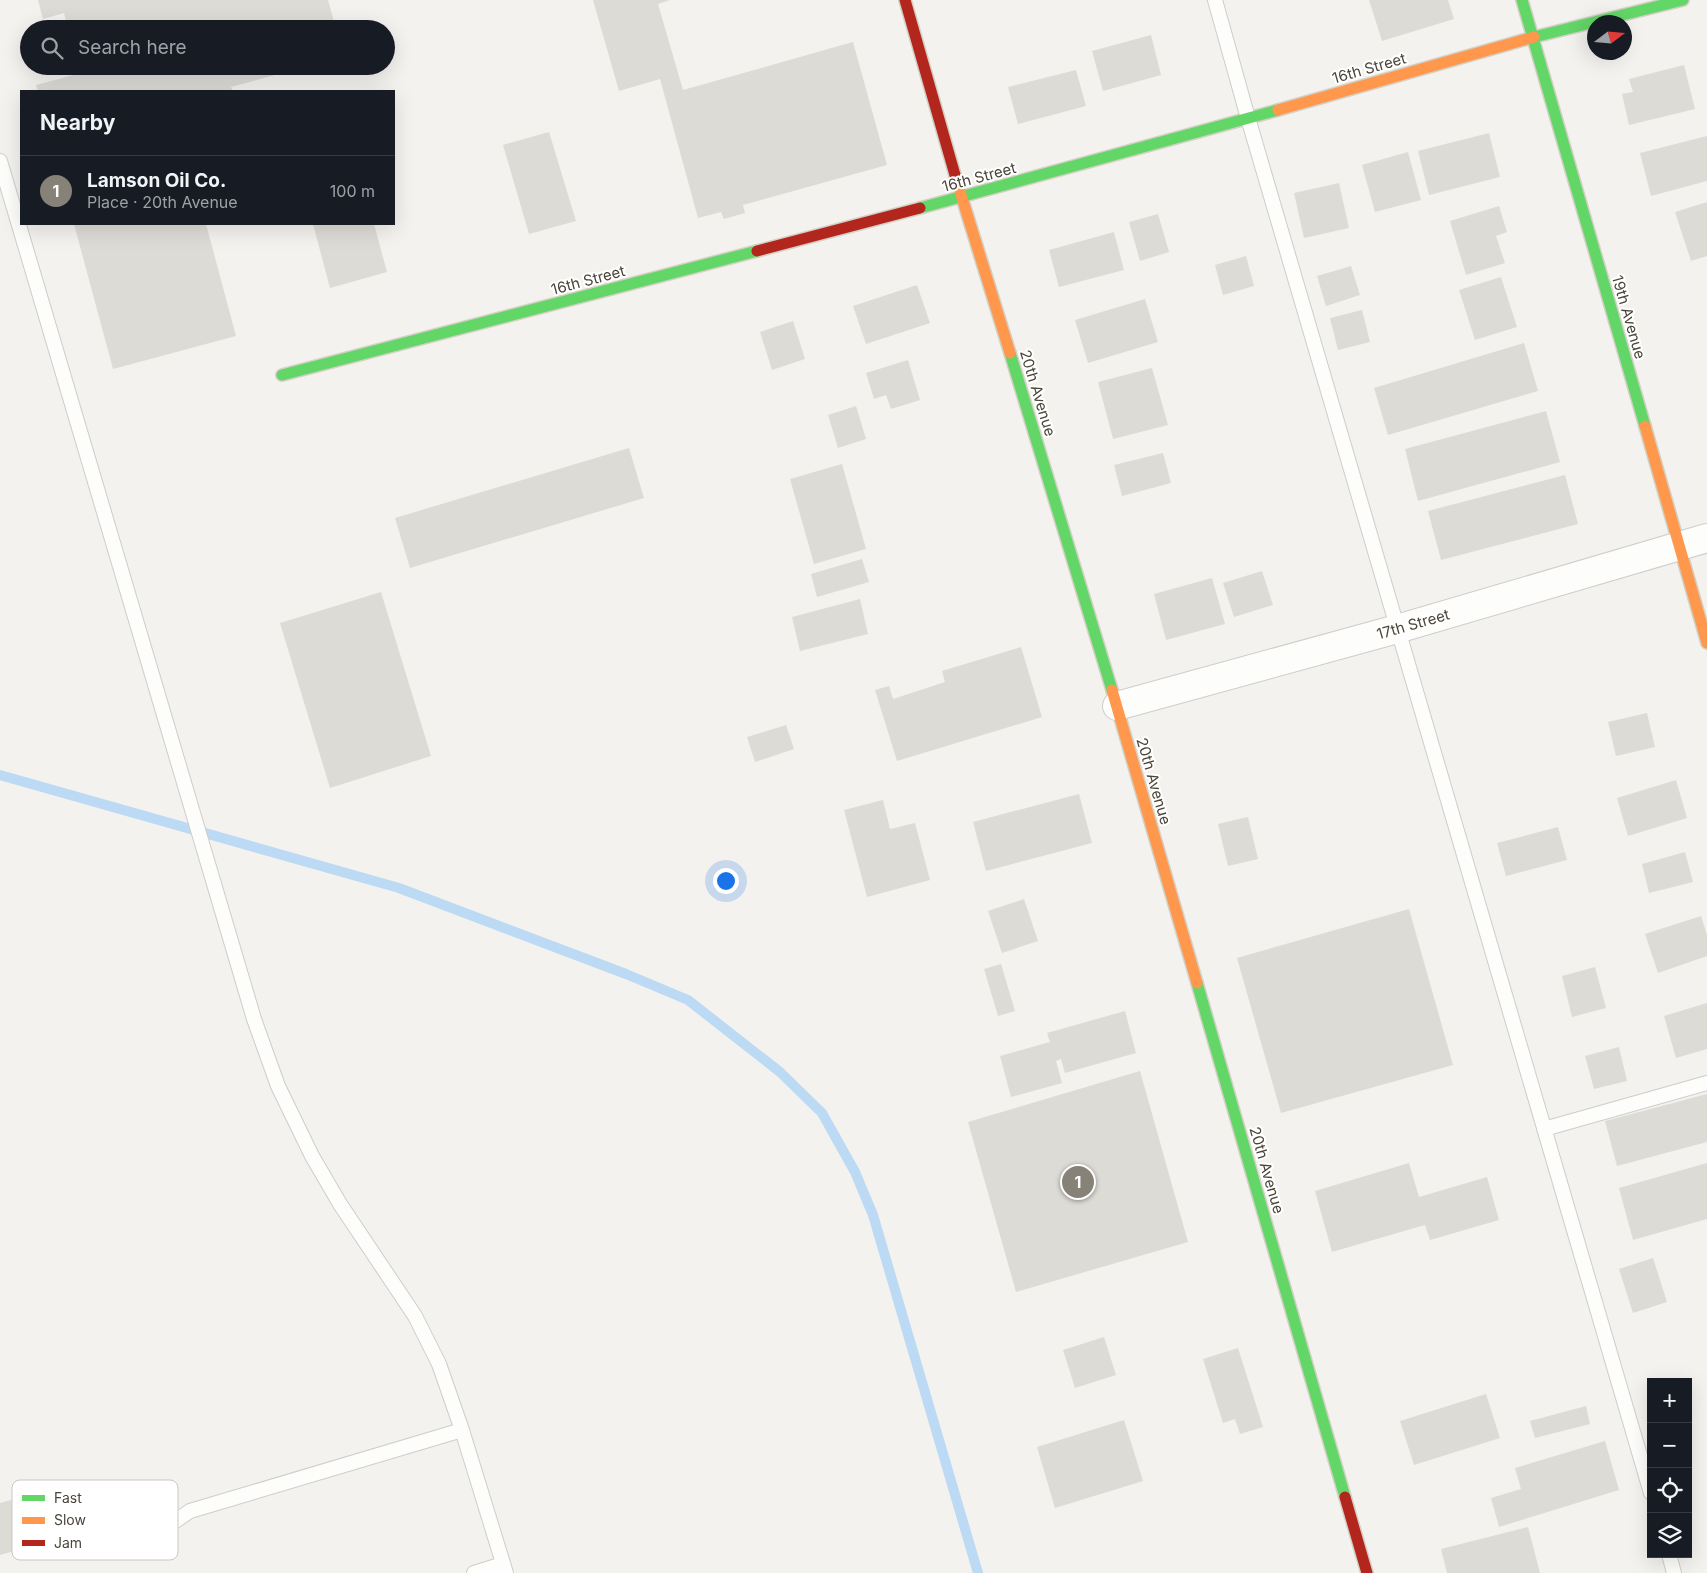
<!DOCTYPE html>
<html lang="en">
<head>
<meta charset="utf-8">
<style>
  body { margin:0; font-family:Inter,sans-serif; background:#20242c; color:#f1f3f6 }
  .controls { position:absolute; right:15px; bottom:15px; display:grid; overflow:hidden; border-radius:0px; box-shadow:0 5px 20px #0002 }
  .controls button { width:45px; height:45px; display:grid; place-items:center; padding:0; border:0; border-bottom:1px solid #363941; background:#171b24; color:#f1f3f6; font:25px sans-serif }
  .compass { position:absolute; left:1587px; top:15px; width:45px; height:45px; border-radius:50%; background:#171b24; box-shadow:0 5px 20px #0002; rotate:74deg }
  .you { position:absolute; left:725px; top:880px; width:18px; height:18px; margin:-12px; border:4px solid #fff; border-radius:50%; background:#1a73e8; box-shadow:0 0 0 8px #1a73e833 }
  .badge { display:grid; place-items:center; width:32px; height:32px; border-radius:50%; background:#868278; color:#fff; font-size:16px; font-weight:700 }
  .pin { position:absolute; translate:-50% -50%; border:2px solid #fff; box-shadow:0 1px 5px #0006 }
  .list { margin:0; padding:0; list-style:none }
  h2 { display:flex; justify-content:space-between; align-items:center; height:65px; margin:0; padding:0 20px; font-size:21px }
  h2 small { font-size:16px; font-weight:400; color:#9ea1a6 }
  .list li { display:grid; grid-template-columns:32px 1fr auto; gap:15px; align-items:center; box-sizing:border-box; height:70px; padding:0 20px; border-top:1px solid #363941 }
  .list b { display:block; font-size:19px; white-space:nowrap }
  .list p { margin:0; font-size:16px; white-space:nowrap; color:#9ea1a6 }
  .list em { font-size:16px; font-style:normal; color:#9ea1a6 }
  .icon { flex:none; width:28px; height:28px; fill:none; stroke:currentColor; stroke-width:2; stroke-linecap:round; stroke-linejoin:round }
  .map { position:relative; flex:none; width:1707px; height:1573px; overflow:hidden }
  .search { position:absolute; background:#171b24; box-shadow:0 5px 20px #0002; left:20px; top:20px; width:375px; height:55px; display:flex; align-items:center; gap:12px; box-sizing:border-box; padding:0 18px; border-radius:28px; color:#9ea1a6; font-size:19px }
  .panel { position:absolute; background:#171b24; box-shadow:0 5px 20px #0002; left:20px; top:90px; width:375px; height:135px; border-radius:0px }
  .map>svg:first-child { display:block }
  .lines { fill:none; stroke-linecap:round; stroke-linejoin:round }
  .stream { stroke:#bcdaf4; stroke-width:10 }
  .building { fill:#dddbd6 }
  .lane-casing { stroke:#cfcdc8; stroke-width:16 }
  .street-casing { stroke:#cfcdc8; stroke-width:30 }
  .fast-casing { stroke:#d3d0c4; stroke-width:14 }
  .slow-casing { stroke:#d3d0c4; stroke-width:14 }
  .jam-casing { stroke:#d3d0c4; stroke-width:14 }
  .lane { stroke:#fdfdfc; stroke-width:14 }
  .street { stroke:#fdfdfc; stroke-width:28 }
  .fast { stroke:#63d668; stroke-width:11 }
  .slow { stroke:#ff974d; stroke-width:11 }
  .jam { stroke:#b3261e; stroke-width:11 }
  .labels { text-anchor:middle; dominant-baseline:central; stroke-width:4; stroke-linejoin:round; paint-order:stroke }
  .street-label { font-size:15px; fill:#4b4538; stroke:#fff }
  .key { fill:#fff; stroke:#c9c7c3; stroke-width:1 }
  .key-label { font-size:14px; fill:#4b4538 }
</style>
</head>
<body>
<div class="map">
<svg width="1707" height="1573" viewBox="0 0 1707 1573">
  <rect width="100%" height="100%" fill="#f3f2ee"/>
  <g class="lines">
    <path class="stream" d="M0,775l399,113 227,86 62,26 92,72 42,41 33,59 18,43 105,358"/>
  </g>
  <path class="building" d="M38,0h290l8,29h-268l-4,-16 -21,6z
    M593,0h77l-12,4 25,86 170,-48 34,123 -144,40 2,8 -21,6 -3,-7 -23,6 -38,-139 -41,12z
    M1369,0h79l6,19 -72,22z
    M1151,35l10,40 -58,16 -11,-40z
    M1684,65l11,44 -66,16 -7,-31 11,-2 -4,-13z
    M79,66h225v1l-73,20 2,4h-195l-2,-6 45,-12z
    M1076,70l10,36 -68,18 -10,-37z
    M549,132l27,89 -47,13 -26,-89z
    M1489,133l11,44 -71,18 -11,-44z
    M1707,136v45l-56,15 -11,-43z
    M1408,152l13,48 -46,12 -13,-47z
    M1339,183l10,45 -45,10 -10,-45z
    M1707,202v54l-16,5 -16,-49z
    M1499,206l8,26 -11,4 9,27 -39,12 -16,-54z
    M1158,214l11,38 -29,9 -11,-39z
    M74,224h132l30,112 -123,33z
    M313,224h61l13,48 -57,16z
    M1114,232l10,38 -65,17 -10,-37z
    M1246,256l8,30 -31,9 -8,-30z
    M1351,266l9,29 -34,11 -9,-30z
    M1501,277l16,50 -42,13 -16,-50z
    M917,285l13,38 -64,21 -13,-38z
    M1145,299l13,43 -70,21 -13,-43z
    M1362,310l8,32 -32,8 -8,-32z
    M793,321l12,38 -33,11 -12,-38z
    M1524,343l14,48 -150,44 -14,-47z
    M908,360l12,40 -29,9 -5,-14 -12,4 -8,-26z
    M1152,368l16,57 -55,14 -15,-57z
    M856,406l10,33 -28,9 -10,-33z
    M1546,411l14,51 -142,39 -13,-52z
    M629,448l15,50 -234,70 -15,-50z
    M1163,453l8,30 -49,13 -8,-31z
    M842,464l24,85 -52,15 -24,-85z
    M1565,475l13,49 -137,36 -13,-49z
    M862,559l7,23 -52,15 -6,-23z
    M1262,571l11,34 -39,12 -11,-34z
    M1212,578l13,46 -59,16 -12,-46z
    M381,592l50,164 -101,32 -50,-165z
    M860,599l8,35 -68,17 -8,-34z
    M1021,647l21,70 -145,44 -22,-71 14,-4 4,13 52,-17 -3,-11z
    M1647,713l8,34 -39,9 -8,-34z
    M786,725l8,24 -39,13 -8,-25z
    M1676,780l11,38 -59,18 -11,-38z
    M1079,794l13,49 -106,28 -13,-49z
    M883,800l7,29 25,-6 15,57 -63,17 -23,-87z
    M1248,817l10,42 -30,7 -10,-42z
    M1558,827l9,33 -61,16 -9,-33z
    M1685,852l8,30 -44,11 -7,-29z
    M1024,899l14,42 -36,12 -14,-42z
    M1409,909l44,156 -172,48 -44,-155z
    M1701,916l6,19v21l-49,17 -13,-39z
    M1001,964l14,47 -17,5 -14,-47z
    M1595,967l11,41 -34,9 -10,-41z
    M1707,1003v46l-31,9 -12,-42z
    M1125,1011l11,42 -71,20 -4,-14 -5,2 6,22 -51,14 -11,-41 50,-14 -3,-9z
    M1619,1047l8,34 -33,8 -9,-33z
    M1140,1071l48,171 -172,50 -48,-170z
    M1707,1094v48l-90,24 -12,-45z
    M1409,1163l10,34 68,-20 12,43 -69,20 -5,-15 -93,27 -17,-61z
    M1707,1163v56l-74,21 -14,-52z
    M1653,1258l14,44 -34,11 -14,-44z
    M1104,1337l12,38 -41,13 -12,-38z
    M1238,1348l25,79 -23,7 -5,-15 -12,4 -20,-64z
    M1486,1394l14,44 -86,27 -14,-44z
    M1586,1406l4,18 -55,14 -5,-17z
    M1124,1420l19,61 -88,27 -18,-61z
    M1605,1441l14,49 -120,37 -8,-29 30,-9 -6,-21z
    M68,1484l13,48 -81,23v-52z
    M1528,1527l12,46h-93l-6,-24z"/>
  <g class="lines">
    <g class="lane-casing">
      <path id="lane" d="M1215,0l33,118 403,1375
        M0,161l254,858 24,67 34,70 28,48 75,112 24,48 23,66 44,143
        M1544,1129l163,-46
        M171,1524l19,-13 272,-81
        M1669,1554l5,19
        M474,1573l29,-9"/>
    </g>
    <g class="street-casing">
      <path id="street" d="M1117,706l280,-77 310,-91"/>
    </g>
    <g class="fast-casing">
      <path id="fast" d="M1522,0l123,426
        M1534,37l149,-37
        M920,208l358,-98
        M1010,353l102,337
        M282,375l475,-124
        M1197,983l148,514"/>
    </g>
    <g class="slow-casing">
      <path id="slow" d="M1278,110l256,-73
        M955,175l55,178
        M1645,426l62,217
        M1112,690l85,293"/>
    </g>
    <g class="jam-casing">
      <path id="jam" d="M905,0l50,175
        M757,251l163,-43
        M1345,1497l22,76"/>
    </g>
    <use href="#lane" class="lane"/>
    <use href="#street" class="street"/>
    <use href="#fast" class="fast"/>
    <use href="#slow" class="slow"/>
    <use href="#jam" class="jam"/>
  </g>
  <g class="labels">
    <g class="street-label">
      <text transform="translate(1369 68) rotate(-16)">16th Street</text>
      <text transform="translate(979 177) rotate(-15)">16th Street</text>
      <text transform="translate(588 280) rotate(-15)">16th Street</text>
      <text transform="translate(1629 317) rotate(74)">19th Avenue</text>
      <text transform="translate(1038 393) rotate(73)">20th Avenue</text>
      <text transform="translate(1413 624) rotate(-16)">17th Street</text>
      <text transform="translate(1154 781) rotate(74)">20th Avenue</text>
      <text transform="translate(1267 1170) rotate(74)">20th Avenue</text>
    </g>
  </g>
  <rect x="12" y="1480" width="166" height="80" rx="8" class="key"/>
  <rect x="22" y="1495" width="23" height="6" fill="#63d668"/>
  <rect x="22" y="1517" width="23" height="7" fill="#ff974d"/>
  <rect x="22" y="1540" width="23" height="6" fill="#b3261e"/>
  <g class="key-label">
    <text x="54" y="1503">Fast</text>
    <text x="54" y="1525">Slow</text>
    <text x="54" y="1548">Jam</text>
  </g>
</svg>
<div class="controls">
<button>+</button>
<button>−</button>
<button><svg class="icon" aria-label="locate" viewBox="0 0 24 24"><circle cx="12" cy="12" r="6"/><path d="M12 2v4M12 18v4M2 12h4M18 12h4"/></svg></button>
<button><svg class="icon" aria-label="layers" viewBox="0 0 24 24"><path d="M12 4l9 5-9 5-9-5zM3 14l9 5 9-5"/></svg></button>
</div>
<svg class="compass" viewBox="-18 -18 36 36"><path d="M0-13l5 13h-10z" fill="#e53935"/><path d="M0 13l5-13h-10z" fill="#9ea1a6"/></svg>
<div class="you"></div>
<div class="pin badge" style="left:1078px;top:1182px">1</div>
<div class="search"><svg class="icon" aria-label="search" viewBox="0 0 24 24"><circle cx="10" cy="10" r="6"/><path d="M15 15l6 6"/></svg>Search here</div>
<section class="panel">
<h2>Nearby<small></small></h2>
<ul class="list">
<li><span class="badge">1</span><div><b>Lamson Oil Co.</b><p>Place · 20th Avenue</p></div><em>100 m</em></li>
</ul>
</section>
</div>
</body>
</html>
